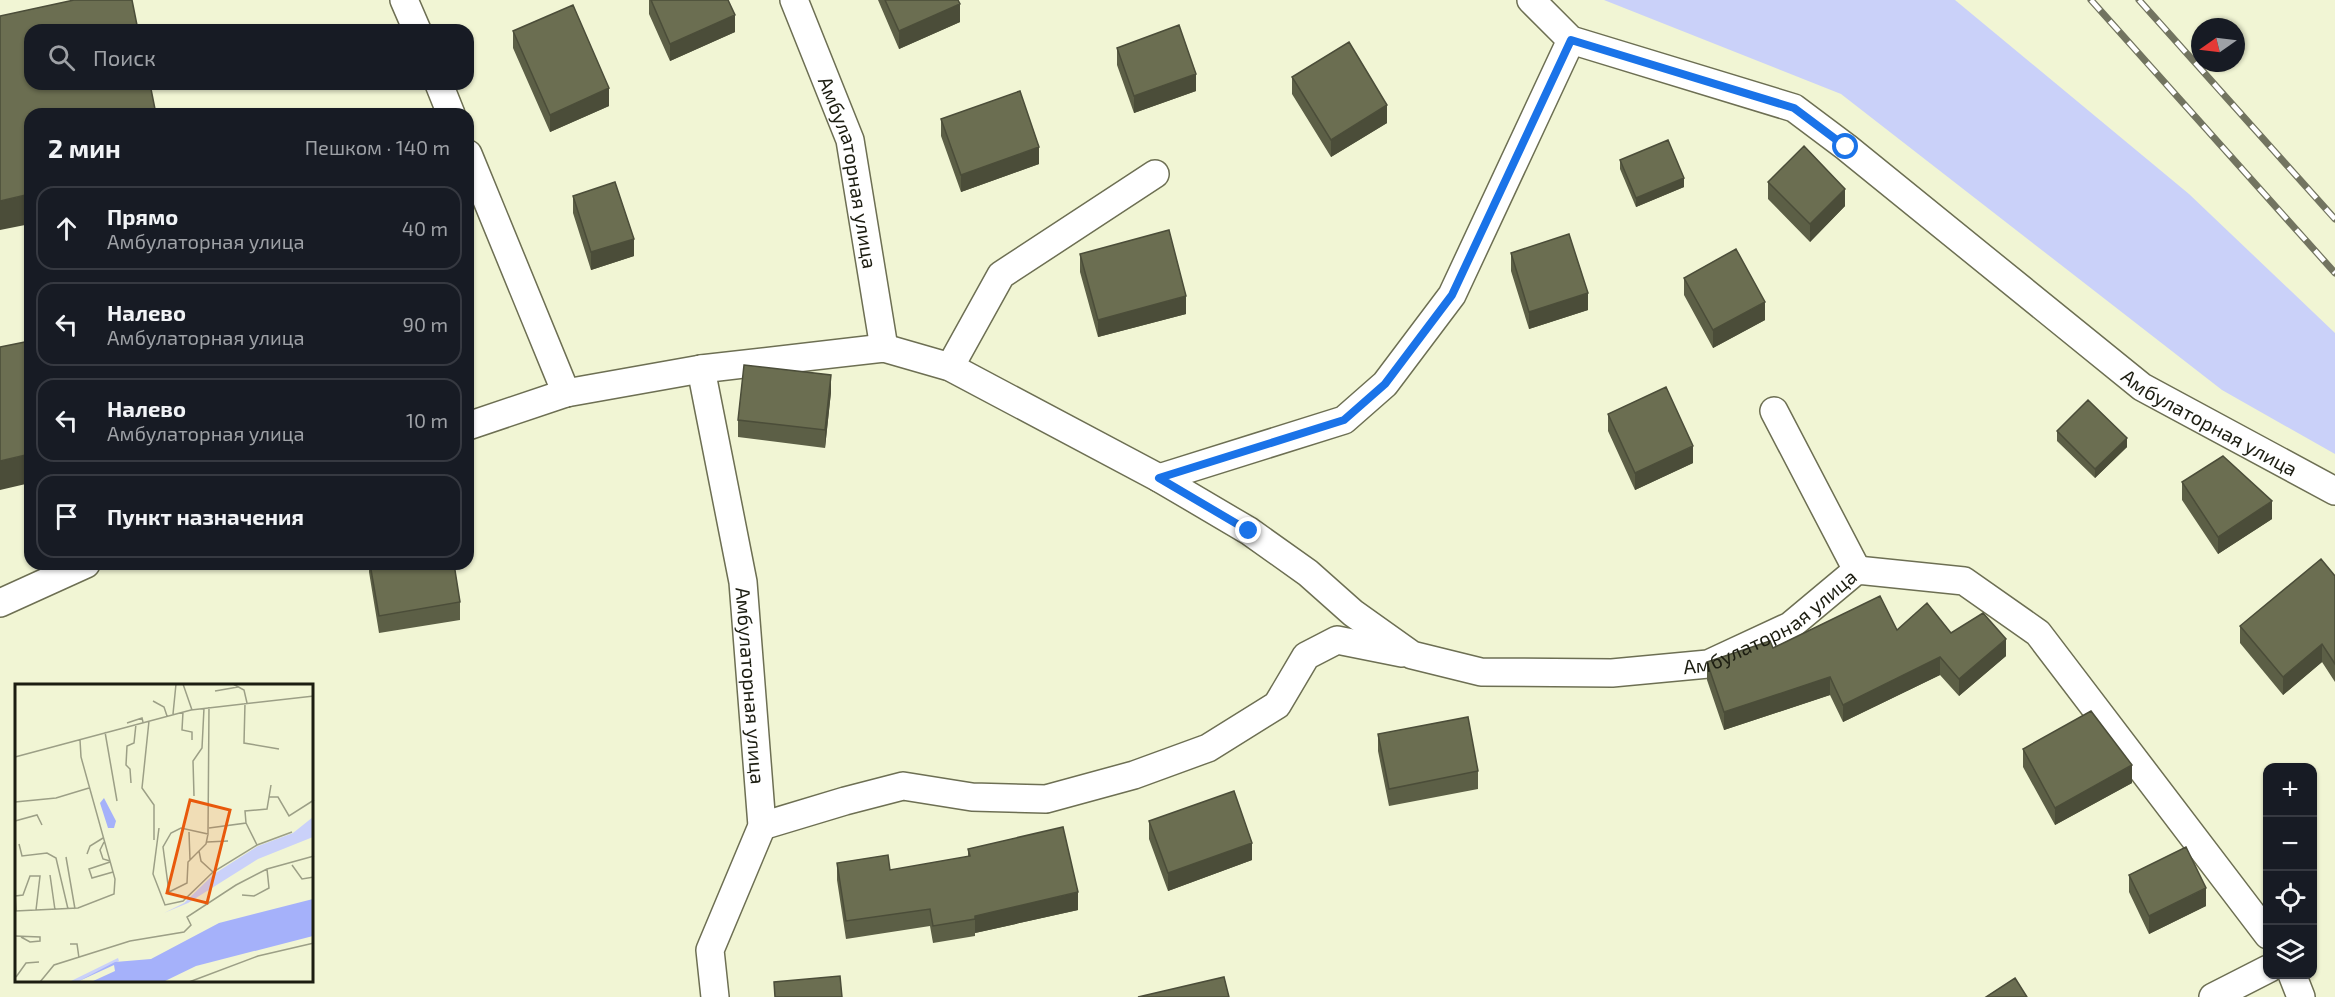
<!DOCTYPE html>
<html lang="ru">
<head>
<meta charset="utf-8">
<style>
  body { margin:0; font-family:"Exo 2",sans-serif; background:#242831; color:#f1f3f6 }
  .controls { position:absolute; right:18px; bottom:18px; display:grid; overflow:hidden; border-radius:12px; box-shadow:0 2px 4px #0004 }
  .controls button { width:54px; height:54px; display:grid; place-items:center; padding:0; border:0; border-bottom:2px solid #363941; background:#171b24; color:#f1f3f6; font:30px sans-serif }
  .compass { position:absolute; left:2191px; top:18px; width:54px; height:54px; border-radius:50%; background:#171b24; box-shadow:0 2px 4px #0004; rotate:256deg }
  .stop { position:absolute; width:18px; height:18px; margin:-14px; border:4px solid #1a73e8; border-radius:50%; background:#fff }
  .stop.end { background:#1a73e8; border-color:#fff; box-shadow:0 2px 6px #0008 }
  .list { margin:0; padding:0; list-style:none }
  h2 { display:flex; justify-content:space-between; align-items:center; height:78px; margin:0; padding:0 24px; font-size:26px }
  h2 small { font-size:20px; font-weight:400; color:#9ea1a6 }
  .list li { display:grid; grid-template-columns:39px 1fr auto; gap:18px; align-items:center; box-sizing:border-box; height:84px; margin:0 12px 12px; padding:0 12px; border:2px solid #363941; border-radius:18px }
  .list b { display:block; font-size:22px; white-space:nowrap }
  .list p { margin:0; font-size:20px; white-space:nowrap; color:#9ea1a6 }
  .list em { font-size:20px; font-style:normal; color:#9ea1a6 }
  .icon { flex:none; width:33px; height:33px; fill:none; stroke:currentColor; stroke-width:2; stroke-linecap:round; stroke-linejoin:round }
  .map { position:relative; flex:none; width:2335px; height:997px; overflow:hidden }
  .search { position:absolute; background:#171b24; box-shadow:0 2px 4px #0004; left:24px; top:24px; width:450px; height:66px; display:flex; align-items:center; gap:15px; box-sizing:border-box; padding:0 21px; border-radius:18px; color:#9ea1a6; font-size:22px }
  .panel { position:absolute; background:#171b24; box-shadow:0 2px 4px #0004; left:24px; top:108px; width:450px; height:462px; border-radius:18px }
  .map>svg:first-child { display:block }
  .green { fill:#cad1f9 }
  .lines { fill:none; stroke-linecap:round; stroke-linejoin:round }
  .lane-casing { stroke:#6d6f53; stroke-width:30 }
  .lane { stroke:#fff; stroke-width:27 }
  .rail-casing { stroke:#727460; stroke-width:7 }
  .rail { stroke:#fff; stroke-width:4.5; stroke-dasharray:14; stroke-linecap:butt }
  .wall { fill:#5c5f46 }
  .shaded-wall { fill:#4b4d39 }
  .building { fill:#6b6e51; stroke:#4b4d39; stroke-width:1.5 }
  .route { stroke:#1a73e8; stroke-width:8 }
  .labels { text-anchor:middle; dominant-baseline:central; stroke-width:6; stroke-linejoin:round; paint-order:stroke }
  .street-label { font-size:20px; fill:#1c1d11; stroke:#fff }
  .inset-road { fill:none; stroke:#9c9f86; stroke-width:1.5 }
  .view { fill:#e8590c; fill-opacity:0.15; stroke:#e8590c; stroke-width:3 }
  .inset-edge { fill:none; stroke:#1c1d11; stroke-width:3 }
</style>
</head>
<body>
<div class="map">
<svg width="2335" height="997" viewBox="0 0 2335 997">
  <rect width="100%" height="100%" fill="#f1f5d4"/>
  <path class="green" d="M1604,0h351l234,194 146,139v121l-113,-64 -381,-296z"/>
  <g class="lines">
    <g class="lane-casing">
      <g id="lane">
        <path d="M404,0l13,30"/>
        <path id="s1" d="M794,0l56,140 34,208"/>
        <path id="s2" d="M1531,0l40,40 223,68 52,39 296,240 193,104"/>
        <path d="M439,84l12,30"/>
        <path d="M468,154l98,239"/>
        <path d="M950,367l51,-92 154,-101"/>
        <path id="s3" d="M701,369l42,213 19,244 -52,124 5,47"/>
        <path d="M1774,411l83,159"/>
        <path id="s4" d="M468,426l98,-33 135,-24 183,-21 66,19 209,111 90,53 59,42 45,40 59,42 69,17 131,1 96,-9 82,-38 67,-56 107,11 74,52 230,302"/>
        <path d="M1159,478l185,-58 41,-36 67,-89 119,-255"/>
        <path d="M0,603l86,-39"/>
        <path d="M762,826l83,-25 58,-15 69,11 74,2 88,-24 74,-27 69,-43 29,-49 31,-16 65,13"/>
        <path d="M2292,974l9,23"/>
        <path d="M2213,997l55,-28"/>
      </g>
    </g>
    <use href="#lane" class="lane"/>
    <g class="rail-casing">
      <path id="rail" d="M2091,0l244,273
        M2139,0l196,219"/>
    </g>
    <use href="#rail" class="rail"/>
  </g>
  <path class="wall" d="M649,0h79l7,32 -65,29 -21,-47z
    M878,0h80l2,22 -61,27z
    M513,31l96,75 -59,26 -37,-84z
    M1117,48l79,43 -62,22 -17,-48z
    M1292,77l95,46 -56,34 -39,-63z
    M941,119l98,45 -78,28 -20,-56z
    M1620,160l64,27 -48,20 -16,-38z
    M1768,182l77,24 -35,36 -42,-43z
    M573,196l61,60 -43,14 -18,-57z
    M1511,253l77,57 -59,19 -18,-58z
    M1080,254l106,60 -88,23 -18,-65z
    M1684,278l81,42 -52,28 -29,-53z
    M831,392l-6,56 -87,-11v-17z
    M1608,414l85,49 -58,27 -27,-59z
    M2057,431l70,16 -32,31 -38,-37z
    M2182,482l90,37 -54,35 -36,-54z
    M369,564h85l6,38v18l-81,13 -10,-61z
    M2335,576v106l-13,-20 -39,33 -43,-52v-17z
    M1897,630l54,3 55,23 -47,40 -19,-21 -97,47 -13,-27 -106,35 -17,-50v-18l66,-14z
    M1378,734l100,37v18l-89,17 -11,-55z
    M2023,749l109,34 -77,42 -32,-58z
    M1149,821l103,39 -84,31 -19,-52z
    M968,849l110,61 -103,23v3l-42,7 -3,-17 -84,13 -9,-59v-17l53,7 78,-13z
    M2129,875l77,31 -57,28 -20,-42z"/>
  <path class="shaded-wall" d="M960,4v18l-61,27v-18z
    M735,15v17l-65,29v-17z
    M1196,74v17l-62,22v-17z
    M609,88v18l-59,26v-17z
    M1387,105v18l-56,34v-17z
    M1039,147v17l-78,28v-17z
    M1684,178v9l-48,20v-9z
    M1845,189v17l-35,36v-18z
    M30,194v30l-30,6v-29z
    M634,239v17l-43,14v-18z
    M1588,293v17l-59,19v-17z
    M1186,296v18l-88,23v-17z
    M1765,302v18l-52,28v-18z
    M831,375v17l-6,56v-18z
    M2127,438v9l-32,31v-9z
    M1693,446v17l-58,27v-17z
    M30,454v29l-30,7v-29z
    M2272,501v18l-54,35v-17z
    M2006,639v17l-47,40v-17z
    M2322,644v18l-39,33v-18z
    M1940,657v18l-97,47v-17z
    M1830,677v18l-106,35v-18z
    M2132,765v18l-77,42v-17z
    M1252,843v17l-84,31v-18z
    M2206,888v18l-57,28v-18z
    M1078,892v18l-103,23v-17z"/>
  <path class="building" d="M74,0h58l6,30h-108v54h120l6,30h-126v80l-30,7v-185z
    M651,0h77l7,15 -65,29z
    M885,0h73l2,4 -61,27z
    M573,5l36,83 -59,27 -37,-84z
    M1179,25l17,49 -62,22 -17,-48z
    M1349,42l38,63 -56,35 -39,-63z
    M1020,91l19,56 -78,28 -20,-56z
    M1668,140l16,38 -48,20 -16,-38z
    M1804,146l41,43 -35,35 -42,-42z
    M615,182l19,57 -43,13 -18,-56z
    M1169,230l17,66 -88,24 -18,-66z
    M1569,234l19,59 -59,19 -18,-59z
    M1736,249l29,53 -52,28 -29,-52z
    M30,341v113l-30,7v-114z
    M744,365l87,10 -6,55 -87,-10z
    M1666,387l27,59 -58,27 -27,-59z
    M2088,400l39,38 -32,31 -38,-38z
    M2223,456l49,45 -54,36 -36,-55z
    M2321,559l14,17v88l-13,-20 -39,33 -43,-51z
    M370,564h84l6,38 -81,14z
    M1880,596l17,34 30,-27 24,30 32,-20 23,26 -47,40 -19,-22 -97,48 -13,-28 -106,35 -17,-50 63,-21 3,7z
    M2091,711l41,54 -77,43 -32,-59z
    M1468,717l10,54 -89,18 -11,-55z
    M1234,791l18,52 -84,30 -19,-52z
    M1063,827l15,65 -103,24v3l-42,7 -3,-17 -84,12 -9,-58 51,-8 2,15 80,-14 -2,-7z
    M2186,847l20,41 -57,28 -20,-41z
    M840,976l2,21h-67l-1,-15z
    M1224,977l5,20h-91z
    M2015,978l12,19h-41z"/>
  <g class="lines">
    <path class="route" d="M1249,531l-90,-53 185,-58 41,-36 67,-89 119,-255 223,68 52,39"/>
  </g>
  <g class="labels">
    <g class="street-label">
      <text stroke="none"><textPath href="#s1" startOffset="182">Амбулаторная улица</textPath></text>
      <text stroke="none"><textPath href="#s2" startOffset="812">Амбулаторная улица</textPath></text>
      <text stroke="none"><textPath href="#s4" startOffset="1412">Амбулаторная улица</textPath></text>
      <text stroke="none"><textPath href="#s3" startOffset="321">Амбулаторная улица</textPath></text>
    </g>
  </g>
  <g transform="translate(15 684)">
    <rect width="298" height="298" fill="#f1f5d4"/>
    <path d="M298,133v20l-55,22 -70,44 -24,10 20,-10 30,-29 44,-28 35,-13zM103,274l1,3 -42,21h-8z" fill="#cad1f9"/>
    <path d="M89,114l12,23 -2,7h-6l-8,-25zM298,215v37l-117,30 -33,16h-72l24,-11 -1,-6 -37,17 38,-20 36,-3 68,-36z" fill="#a5b1fa"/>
    <path class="inset-road" d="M168,0l9,26M218,0l11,6 3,13M200,7l23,-4M138,17l11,6 3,9M230,19l-1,40 35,6M168,28l-1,18 10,2v8M158,30l3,-30M134,37l-7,67 12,17v35M112,39l15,-5 1,4M90,48l12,69M0,73l176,-47 123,-14M116,99l-1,-14 -4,-4 1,-19 7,-3 2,-19M179,112l-1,-35 9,-13 2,-40M254,113h9l11,19 25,-16M0,118l41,-4 33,-10M0,137l22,-6 5,10M231,139l11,22M144,144l-6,46 12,31 18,-4 30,-29 44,-27 35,-13M194,144l37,-5 -1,-12 22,-2 4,-24M174,148l1,28M193,150l-2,10 -18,18 -1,21 -18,9 -6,-45 8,-14 10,-5 27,6 1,-127M89,158l-4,8 3,9 7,2M192,158l21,-1M4,160l3,12 25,-3 9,5 12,51M184,167l2,10 12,11M72,170l3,-8 13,-8M51,173l9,52M95,178l-21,7 3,9 21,-6M277,181l10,14 12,-2M35,191l5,35M0,209l1,18M227,211l12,1 15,-8 -2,-19M0,212l8,-1 7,-19h10l-4,34M0,227l63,-3 36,-14 1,-15 -34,-122 -1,-17M0,252l25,1v4l-10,1 -9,-5M55,260h7l2,14M1,293l10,-14 13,-1M25,298l14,-17 76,-24 54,-9 7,-7 -4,-8 49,-32 31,-16 47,-13M174,298l69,-26 56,-13"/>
    <path class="view" d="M175,116l40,10 -23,93 -40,-10z"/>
    <rect width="298" height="298" class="inset-edge"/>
  </g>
</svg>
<div class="controls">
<button>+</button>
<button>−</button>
<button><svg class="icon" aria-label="locate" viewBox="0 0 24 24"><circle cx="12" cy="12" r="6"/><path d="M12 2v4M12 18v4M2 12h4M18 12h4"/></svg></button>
<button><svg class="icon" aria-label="layers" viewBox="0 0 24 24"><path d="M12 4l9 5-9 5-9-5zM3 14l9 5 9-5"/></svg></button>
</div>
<svg class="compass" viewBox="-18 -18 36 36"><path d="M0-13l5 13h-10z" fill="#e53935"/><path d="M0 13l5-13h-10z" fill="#9ea1a6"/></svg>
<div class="stop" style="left:1846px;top:147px"></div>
<div class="stop end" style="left:1249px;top:531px"></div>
<div class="search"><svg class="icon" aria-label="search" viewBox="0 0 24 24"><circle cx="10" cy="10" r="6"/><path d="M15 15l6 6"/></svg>Поиск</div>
<section class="panel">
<h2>2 мин<small>Пешком · 140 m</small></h2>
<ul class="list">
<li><svg class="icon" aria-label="ahead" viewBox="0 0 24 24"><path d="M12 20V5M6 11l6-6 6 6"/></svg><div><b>Прямо</b><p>Амбулаторная улица</p></div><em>40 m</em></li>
<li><svg class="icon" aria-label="left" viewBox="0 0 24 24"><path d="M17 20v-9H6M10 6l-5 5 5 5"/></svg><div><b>Налево</b><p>Амбулаторная улица</p></div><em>90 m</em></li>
<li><svg class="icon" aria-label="left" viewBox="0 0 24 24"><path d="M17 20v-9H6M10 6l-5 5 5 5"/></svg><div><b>Налево</b><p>Амбулаторная улица</p></div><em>10 m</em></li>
<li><svg class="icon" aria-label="arrive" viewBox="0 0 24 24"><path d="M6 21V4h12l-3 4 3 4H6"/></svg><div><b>Пункт назначения</b></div></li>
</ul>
</section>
</div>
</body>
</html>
